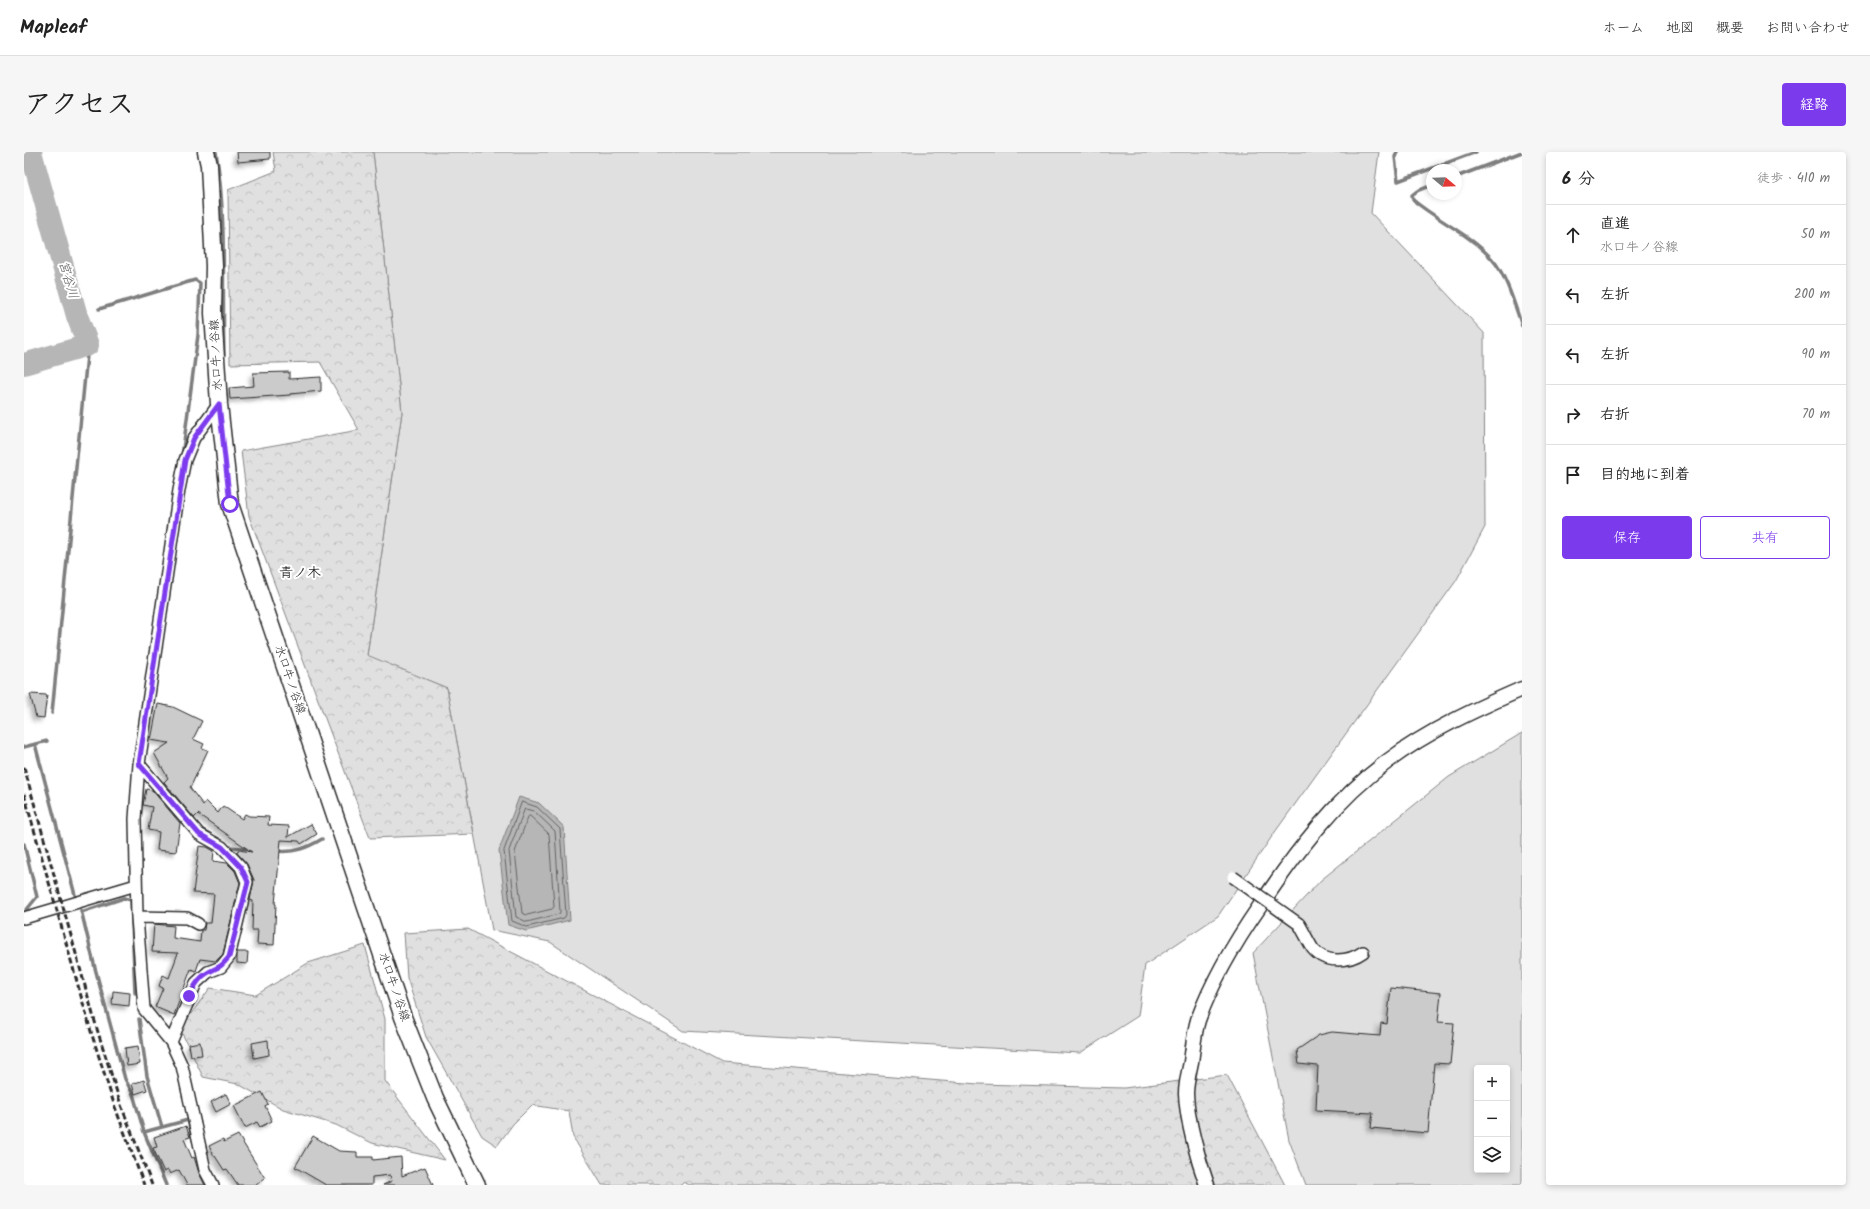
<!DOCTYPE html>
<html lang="ja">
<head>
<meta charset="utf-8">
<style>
  body { margin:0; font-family:Kalam,"Klee One",sans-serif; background:#f6f6f6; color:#222 }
  .controls { position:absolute; right:12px; bottom:12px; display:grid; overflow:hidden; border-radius:4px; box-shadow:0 2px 6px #0003 }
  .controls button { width:36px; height:36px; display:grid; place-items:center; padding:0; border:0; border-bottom:1px solid #e0e0e0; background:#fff; color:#222; font:20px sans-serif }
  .compass { position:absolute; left:1402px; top:12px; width:36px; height:36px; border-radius:50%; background:#fff; box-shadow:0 2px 6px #0003; rotate:109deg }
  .stop { position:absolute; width:12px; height:12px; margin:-9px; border:3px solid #7c3aed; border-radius:50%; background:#fff }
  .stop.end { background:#7c3aed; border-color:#fff; box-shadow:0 1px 4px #0008 }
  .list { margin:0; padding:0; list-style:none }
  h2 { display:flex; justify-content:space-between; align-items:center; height:52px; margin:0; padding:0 16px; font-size:17px }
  h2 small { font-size:13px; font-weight:400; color:#767676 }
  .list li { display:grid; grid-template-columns:26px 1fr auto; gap:12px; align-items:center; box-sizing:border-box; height:60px; padding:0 16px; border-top:1px solid #e0e0e0 }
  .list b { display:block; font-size:15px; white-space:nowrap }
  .list p { margin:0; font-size:13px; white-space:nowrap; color:#767676 }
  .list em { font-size:13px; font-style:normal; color:#767676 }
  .actions { display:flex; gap:8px; padding:12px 16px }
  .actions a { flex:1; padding:9px 0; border:1px solid #7c3aed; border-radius:4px; text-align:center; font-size:14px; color:#7c3aed }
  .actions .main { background:#7c3aed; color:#fff }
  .icon { flex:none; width:22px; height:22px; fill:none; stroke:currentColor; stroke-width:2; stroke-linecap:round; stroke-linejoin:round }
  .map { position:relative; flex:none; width:1498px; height:1033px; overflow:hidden; border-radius:4px }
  header { display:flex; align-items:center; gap:24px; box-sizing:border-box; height:56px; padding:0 20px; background:#fff; border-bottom:1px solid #e0e0e0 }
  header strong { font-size:19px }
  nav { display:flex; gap:22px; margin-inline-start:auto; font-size:14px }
  .intro { display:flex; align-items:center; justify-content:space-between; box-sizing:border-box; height:96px; padding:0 24px }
  h1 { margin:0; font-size:28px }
  .button { padding:10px 18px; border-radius:4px; background:#7c3aed; color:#fff; font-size:14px; font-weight:700 }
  main { display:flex; gap:24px; padding:0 24px }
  aside { flex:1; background:#fff; border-radius:4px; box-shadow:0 2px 6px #0003 }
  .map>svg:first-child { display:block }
  .green { fill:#e0e0e0; stroke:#868686; fill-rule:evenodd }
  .forest { fill:url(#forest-crowns); stroke:#868686 }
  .water { fill:#b6b6b6; stroke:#7e7e7e }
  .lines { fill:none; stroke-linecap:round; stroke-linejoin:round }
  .shore { stroke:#636363; stroke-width:1 }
  .stream { stroke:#7e7e7e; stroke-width:3.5 }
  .river { stroke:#b6b6b6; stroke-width:22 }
  .building { fill:#cbcbcb; stroke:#2b2b2b; filter:url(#shadow) }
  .minor-casing { stroke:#2b2b2b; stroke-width:14 }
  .tertiary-casing { stroke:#2b2b2b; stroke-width:17 }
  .secondary-casing { stroke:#2b2b2b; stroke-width:19 }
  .minor { stroke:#fff; stroke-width:11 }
  .tertiary { stroke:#fff; stroke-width:14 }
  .secondary { stroke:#fff; stroke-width:16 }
  .rail { stroke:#2b2b2b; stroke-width:3; stroke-dasharray:6 3; stroke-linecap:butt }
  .minor-bridge-casing { stroke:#2b2b2b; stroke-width:14; stroke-linecap:butt }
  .minor-bridge { stroke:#fff; stroke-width:11 }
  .route { stroke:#7c3aed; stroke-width:5 }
  .labels { text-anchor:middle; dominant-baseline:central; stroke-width:4; stroke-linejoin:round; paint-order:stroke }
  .street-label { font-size:12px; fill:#2b2b2b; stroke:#fff }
  .water-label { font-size:13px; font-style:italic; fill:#5c5c5c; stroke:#fff }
  .quarter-label { font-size:14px; font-weight:bold; fill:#2b2b2b; stroke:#fff }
</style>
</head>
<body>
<header>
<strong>Mapleaf</strong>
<nav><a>ホーム</a><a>地図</a><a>概要</a><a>お問い合わせ</a></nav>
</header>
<div class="intro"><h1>アクセス</h1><a class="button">経路</a></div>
<main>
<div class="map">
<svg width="1498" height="1033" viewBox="0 0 1498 1033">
  <defs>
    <pattern id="forest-crowns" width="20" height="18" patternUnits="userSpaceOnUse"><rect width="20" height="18" fill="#e0e0e0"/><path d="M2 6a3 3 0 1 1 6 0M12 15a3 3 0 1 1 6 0" fill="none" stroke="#c0c0c0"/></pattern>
    <filter id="shadow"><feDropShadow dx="-3.5" dy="3.5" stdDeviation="2" flood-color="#0004"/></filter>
  </defs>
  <rect width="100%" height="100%" fill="#fff"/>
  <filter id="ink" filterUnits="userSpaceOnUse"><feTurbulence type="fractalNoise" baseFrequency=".025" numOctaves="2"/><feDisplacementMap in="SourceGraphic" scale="8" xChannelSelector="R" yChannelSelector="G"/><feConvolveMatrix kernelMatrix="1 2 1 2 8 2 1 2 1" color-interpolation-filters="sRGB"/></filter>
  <g filter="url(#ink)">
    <path class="green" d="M349,0h1006l-8,61 113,120 1,194 -29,54 -181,251 -57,84 -73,49 -7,51 -58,37 -397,-22 -133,-89 -58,-12 -45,-242 -80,-32 35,-244z
      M1498,581v452h-216l-17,-45 -36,-187 68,-73 128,-103zM1453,916h30v102h-30z"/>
    <path class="forest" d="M249,0h100l29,260 -35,243 80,33 27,146 -104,4 -121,-322 -8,-65 118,-21 -39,-68 -90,2 -2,-174 48,-19z
      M444,777l254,134 256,21 146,4 103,-13 58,110h-596l-5,-3 -3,3h-79l-29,-48 -4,-26 -37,-6 -19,19 -16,22 -15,-10 -56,-99 -19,-59 -3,-45z
      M341,793l20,74v62l60,79 -73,-17 -36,-18 -53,-16 -45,-25 -35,-7 -23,-48 30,-41 46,7 52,-32z"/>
    <path class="water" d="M495,645l20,6 25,24 6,93 -44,11 -18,-6 -9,-75z"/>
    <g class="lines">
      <path class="shore" d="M498,650l15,5 23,22 6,86 -2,3 -37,9 -15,-6 -8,-70z
        M501,657l9,2 21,20 5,81 -1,2 -32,8 -11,-5 -7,-66z
        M506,664l19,18 5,73 -2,2 -25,6 -5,-2 -7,-61 13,-35z"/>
      <path class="stream" d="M192,0c11,66 6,136 8,203
        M1373,0l-2,5 3,24 78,-29
        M1432,25l66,-25
        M1408,33l-15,6 -5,4 1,5c25,21 57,34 79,59 14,15 23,47 30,67
        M75,157l96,-29 5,3 -2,52 -16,122
        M28,561l36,-368
        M11,592l40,151
        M0,595l23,-6
        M0,692l13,53 -13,16
        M205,695l23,2
        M252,699c19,2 31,-3 46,-12
        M57,758l14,58 30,111 8,15 11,38 44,-12 5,20
        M57,760l43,-14 7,2 4,93
        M115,867l8,57 15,51
        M120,980l22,53"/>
      <path class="river" d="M0,212l64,-19 -11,-29 -46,-164"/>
    </g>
    <path class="building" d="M213,0h33v7l-32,3z
      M265,220v7l32,-2v14l-31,3v1l-60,4 -1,-11 25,-2 -1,-13z
      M6,542l17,1 -3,23 -8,-1z
      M134,552l15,3 29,14 -9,18 11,5 -2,4 6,2 -18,38 13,17 3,-4 12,12 5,-7 19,13 3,-5 4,2 20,1 -1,8 21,1 -1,11 23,-13 6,10 -16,10 -2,-3 -18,-1 -6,64h1l-2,41 -17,-1 1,-14h-6l1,-29 -3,-1 4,-20 -7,-16 -10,-11 1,-3 14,2 -54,-38 -4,4 -30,-36 4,-4 -14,-25 15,-10 -18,-3z
      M122,637l6,1 28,33 -4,29 -19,-2 2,-18 -11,-2 4,-23 -9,-2z
      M175,694l8,1 7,4 -1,10 14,2 8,8 5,12 -17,71 -7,7 -16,-2 -4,12 -5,-2 -17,46 -19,-8 8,-19 -4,-2 4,-11 6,3 9,-25 -26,-1 2,-28 20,2 -1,12 27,4 1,-12h3l1,-7h6l3,-29 -21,-1z
      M213,800h11l-1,12 -10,-1z
      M1367,836l50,5 -3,29 16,1 -4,41 -16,-1 -6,70 -57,-5 2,-15 -57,-3 2,-44 -19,-2 -2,-14 22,-15 13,-3 48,4 1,-13 6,1z
      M89,839l17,2 -1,13 -17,-2z
      M244,888l1,15 -15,3 -2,-15z
      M176,890l2,13 -11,1 -2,-12z
      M114,894l2,18 -13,2 -2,-18z
      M120,928l3,10 -12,4 -3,-10z
      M238,940l6,12 -3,2 7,15 -12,6 -3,-5 -12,6 -11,-22z
      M202,942l5,10 -15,8 -5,-10z
      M162,974l4,11 -6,2 8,19 2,-1 5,16 6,12h-18l-8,-15 -9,4 -2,-4 -4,2 -11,-24 4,-1 -3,-10z
      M214,983l27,43 -9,7h-18l-11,-16 -3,1 -9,-14h-1l-5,-10 14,-7 1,3z
      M289,984l26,15 18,1v5h16v3l28,-3 1,19 23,-9 8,18h-50l9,-4 -2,-6 -18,2v8h-46l-31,-18z"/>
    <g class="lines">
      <g class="minor-casing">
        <path id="minor" d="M115,612l60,70 23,13 19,20 6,15 -18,75 -8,10 -13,5 -12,11 -25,59
          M113,765l50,1 11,6
          M0,766l112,-33
          M1275,772c5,8 9,17 14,25 12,15 36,13 50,3
          M189,1033l-8,-15 -23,-104 -11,-24 -27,-33 -7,-92 -2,-98 4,-55 40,-274 6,-30 9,-22 25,-34"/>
      </g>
      <g class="tertiary-casing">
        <path id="tertiary" d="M1183,1033c-9,-25 -20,-65 -21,-91 0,-11 3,-22 5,-32 2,-14 3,-29 7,-42 15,-41 37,-78 62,-114 35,-53 76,-107 128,-145 40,-30 88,-52 134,-72"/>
      </g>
      <g class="secondary-casing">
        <path id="secondary" d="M182,0l3,13 5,101 -1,47 6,91 11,100 173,513 32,81 42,87"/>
      </g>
      <use href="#minor" class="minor"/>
      <use href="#tertiary" class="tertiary"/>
      <use href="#secondary" class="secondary"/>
      <path class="rail" d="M0,615l73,262 24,76 31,80
        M0,642l68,241 23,72 29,78"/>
      <g class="minor-bridge-casing">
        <path id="minor-bridge" d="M1209,725l66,47"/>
      </g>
      <use href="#minor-bridge" class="minor-bridge"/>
    </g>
  </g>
  <g class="lines" filter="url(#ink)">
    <path class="route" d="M165,844c5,-9 10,-19 20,-24 11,-6 11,-4 20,-15l19,-75 -7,-15 -19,-20 -23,-13 -60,-70 46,-304 9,-22 25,-34 11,100"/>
  </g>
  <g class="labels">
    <g class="street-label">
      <text transform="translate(192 203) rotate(-93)">水口牛ノ谷線</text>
      <text transform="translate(266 528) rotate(71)">水口牛ノ谷線</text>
      <text transform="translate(370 835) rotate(71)">水口牛ノ谷線</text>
    </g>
    <g class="water-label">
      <text transform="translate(44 128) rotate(74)">宮谷川</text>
    </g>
    <g class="quarter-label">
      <text x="276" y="421">青ノ木</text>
    </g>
  </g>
</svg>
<div class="controls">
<button>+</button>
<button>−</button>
<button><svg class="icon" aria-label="layers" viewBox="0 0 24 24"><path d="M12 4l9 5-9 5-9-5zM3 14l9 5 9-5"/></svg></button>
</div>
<svg class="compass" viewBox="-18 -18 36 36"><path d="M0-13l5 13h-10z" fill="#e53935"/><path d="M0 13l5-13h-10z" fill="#767676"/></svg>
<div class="stop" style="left:206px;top:352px"></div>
<div class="stop end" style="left:165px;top:844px"></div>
</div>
<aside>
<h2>6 分<small>徒歩 · 410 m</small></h2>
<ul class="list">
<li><svg class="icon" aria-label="ahead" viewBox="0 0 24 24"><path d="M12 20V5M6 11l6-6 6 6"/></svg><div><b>直進</b><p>水口牛ノ谷線</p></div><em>50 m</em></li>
<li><svg class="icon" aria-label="left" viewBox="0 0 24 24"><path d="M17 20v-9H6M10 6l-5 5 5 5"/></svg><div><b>左折</b></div><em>200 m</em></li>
<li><svg class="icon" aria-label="left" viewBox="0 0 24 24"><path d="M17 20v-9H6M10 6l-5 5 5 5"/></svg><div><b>左折</b></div><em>90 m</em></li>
<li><svg class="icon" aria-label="right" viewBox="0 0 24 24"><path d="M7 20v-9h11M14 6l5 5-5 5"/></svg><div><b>右折</b></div><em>70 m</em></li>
<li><svg class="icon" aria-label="arrive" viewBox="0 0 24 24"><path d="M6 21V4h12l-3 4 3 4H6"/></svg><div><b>目的地に到着</b></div></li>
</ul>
<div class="actions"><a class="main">保存</a><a>共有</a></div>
</aside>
</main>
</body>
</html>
